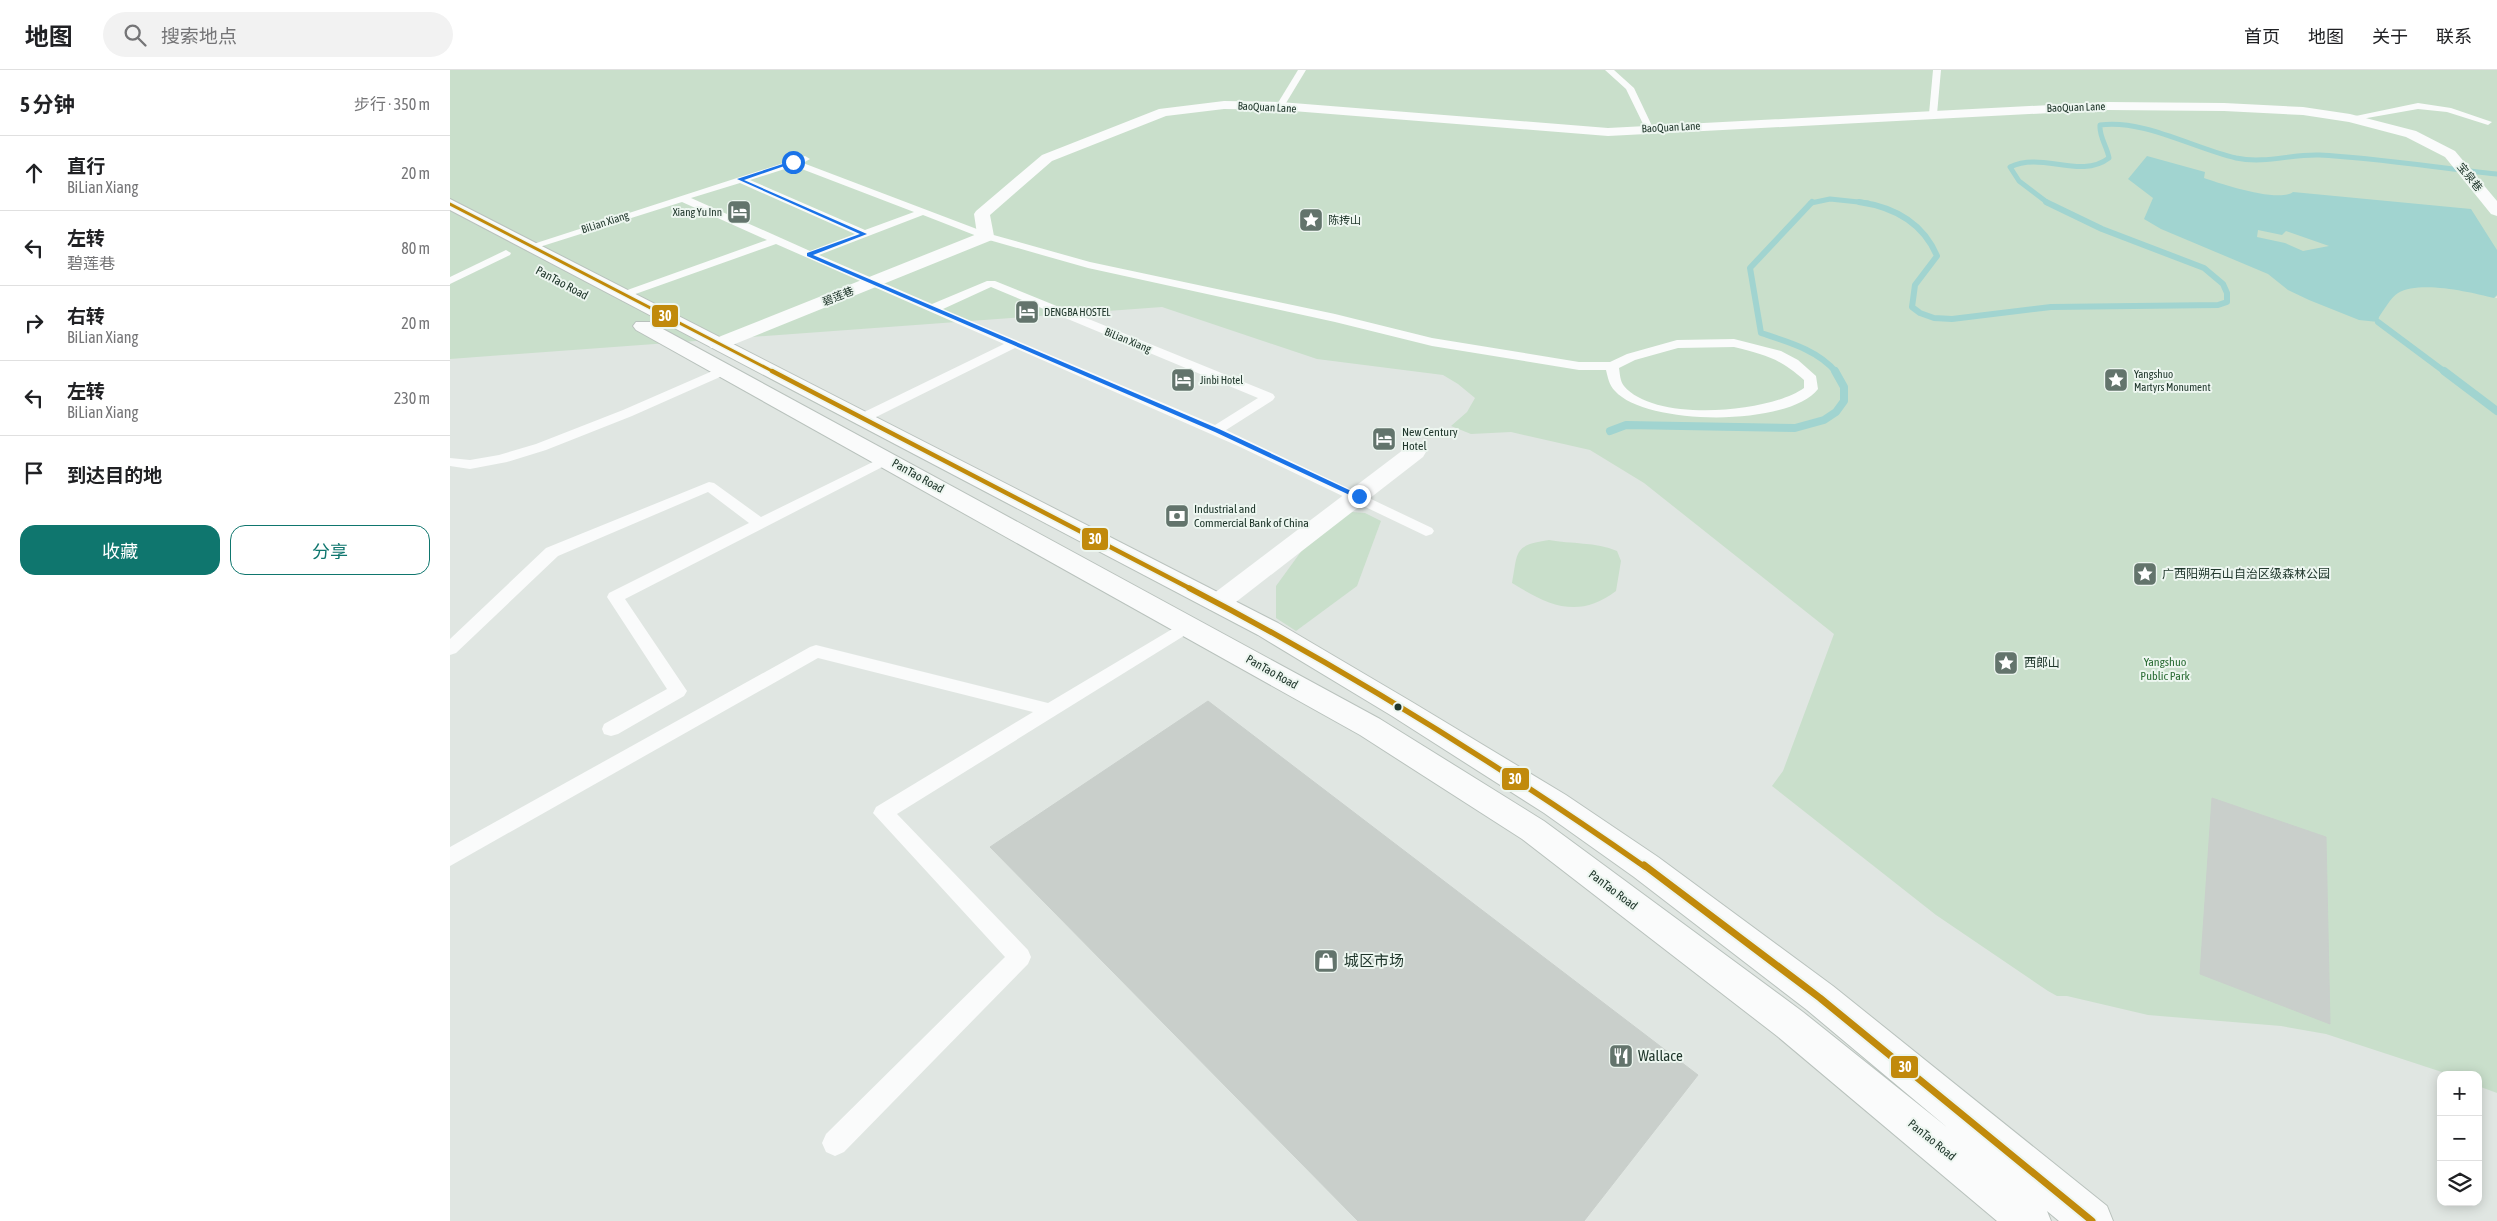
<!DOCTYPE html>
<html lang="zh">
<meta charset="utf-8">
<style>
:root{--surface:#fff;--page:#f2f2f2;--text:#202124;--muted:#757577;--line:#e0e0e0;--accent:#0f766e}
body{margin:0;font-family:"Asap Condensed","Noto Sans SC",sans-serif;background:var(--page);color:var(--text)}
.controls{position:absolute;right:15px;bottom:15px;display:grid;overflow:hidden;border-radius:10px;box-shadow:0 2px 12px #0003}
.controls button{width:45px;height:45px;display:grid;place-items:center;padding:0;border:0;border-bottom:1px solid var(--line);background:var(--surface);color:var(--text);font:25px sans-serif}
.stop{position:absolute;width:15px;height:15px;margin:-11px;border:4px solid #1a73e8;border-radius:50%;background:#fff}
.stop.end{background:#1a73e8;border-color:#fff;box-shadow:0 1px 5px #0008}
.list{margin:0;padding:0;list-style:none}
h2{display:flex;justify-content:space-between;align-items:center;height:65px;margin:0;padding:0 20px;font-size:21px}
h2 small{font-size:16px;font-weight:400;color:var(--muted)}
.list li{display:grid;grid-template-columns:32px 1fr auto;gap:15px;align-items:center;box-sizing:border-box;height:75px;padding:0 20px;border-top:1px solid var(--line)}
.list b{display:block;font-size:19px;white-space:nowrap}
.list p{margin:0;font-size:16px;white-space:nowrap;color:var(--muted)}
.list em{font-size:16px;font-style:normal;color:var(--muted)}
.actions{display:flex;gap:10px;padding:15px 20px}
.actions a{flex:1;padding:11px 0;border:1px solid var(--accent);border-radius:15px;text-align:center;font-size:18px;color:var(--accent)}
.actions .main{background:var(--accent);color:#fff}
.icon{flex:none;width:28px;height:28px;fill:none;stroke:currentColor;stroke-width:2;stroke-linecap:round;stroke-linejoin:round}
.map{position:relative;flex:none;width:2047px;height:1151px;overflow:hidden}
header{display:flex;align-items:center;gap:30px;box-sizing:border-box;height:70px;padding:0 25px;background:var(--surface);border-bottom:1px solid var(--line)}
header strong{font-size:24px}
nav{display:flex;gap:28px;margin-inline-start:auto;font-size:18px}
.search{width:350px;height:45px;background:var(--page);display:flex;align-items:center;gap:12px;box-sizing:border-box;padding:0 18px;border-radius:28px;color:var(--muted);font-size:19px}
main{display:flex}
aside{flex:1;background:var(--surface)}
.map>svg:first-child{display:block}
.green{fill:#c9dfcb}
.water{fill:#a1d4d0;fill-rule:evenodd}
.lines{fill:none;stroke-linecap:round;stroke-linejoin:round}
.stream-far2{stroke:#a1d4d0;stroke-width:5}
.stream-far1{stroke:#a1d4d0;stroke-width:6}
.stream{stroke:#a1d4d0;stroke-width:8}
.building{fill:#c9cfcb;stroke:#c9cfcb}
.secondary-casing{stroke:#b9c2bd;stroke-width:2}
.service{fill:#fafbfb;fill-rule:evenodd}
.minor{fill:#fafbfb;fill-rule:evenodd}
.secondary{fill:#fafbfb;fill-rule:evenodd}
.bus-1-far3-casing{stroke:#edf6f0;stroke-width:5.5}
.bus-1-far2-casing{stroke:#edf6f0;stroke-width:8}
.bus-1-far1-casing{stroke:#edf6f0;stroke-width:9}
.bus-1-casing{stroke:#edf6f0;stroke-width:11}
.bus-1-far3{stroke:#c18a0b;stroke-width:3}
.bus-1-far2{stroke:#c18a0b;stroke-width:4.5}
.bus-1-far1{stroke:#c18a0b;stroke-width:5.5}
.bus-1{stroke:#c18a0b;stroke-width:7}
.route{fill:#1a73e8}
.bus-dot{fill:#20372c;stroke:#edf6f0;stroke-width:2}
.labels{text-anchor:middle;stroke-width:4;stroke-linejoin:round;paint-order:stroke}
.far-street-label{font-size:11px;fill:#20372c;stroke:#edf6f0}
.far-poi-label{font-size:11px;fill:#20372c;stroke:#edf6f0;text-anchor:start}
.street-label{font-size:12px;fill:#20372c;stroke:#edf6f0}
.poi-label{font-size:12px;fill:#20372c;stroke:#edf6f0;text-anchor:start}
.park-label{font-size:12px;fill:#2c6d36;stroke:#edf6f0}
.near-poi-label{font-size:15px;fill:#20372c;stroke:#edf6f0;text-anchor:start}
.line-badge{stroke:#edf6f0;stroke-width:2}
.badge-label{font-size:14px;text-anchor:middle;font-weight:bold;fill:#fff}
</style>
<header>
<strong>地图</strong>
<div class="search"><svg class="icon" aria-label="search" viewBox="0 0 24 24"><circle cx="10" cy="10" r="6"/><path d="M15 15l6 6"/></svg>搜索地点</div>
<nav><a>首页</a><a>地图</a><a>关于</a><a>联系</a></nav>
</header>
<main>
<aside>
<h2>5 分钟<small>步行 · 350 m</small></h2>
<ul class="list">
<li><svg class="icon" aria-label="ahead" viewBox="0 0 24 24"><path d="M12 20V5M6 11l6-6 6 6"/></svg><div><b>直行</b><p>BiLian Xiang</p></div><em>20 m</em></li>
<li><svg class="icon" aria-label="left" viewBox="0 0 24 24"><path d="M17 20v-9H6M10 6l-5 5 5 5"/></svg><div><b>左转</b><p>碧莲巷</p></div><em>80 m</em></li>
<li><svg class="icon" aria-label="right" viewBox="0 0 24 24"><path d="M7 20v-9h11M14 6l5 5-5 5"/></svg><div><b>右转</b><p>BiLian Xiang</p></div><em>20 m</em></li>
<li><svg class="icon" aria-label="left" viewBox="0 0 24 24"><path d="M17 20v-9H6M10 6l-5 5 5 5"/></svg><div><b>左转</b><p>BiLian Xiang</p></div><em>230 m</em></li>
<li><svg class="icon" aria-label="arrive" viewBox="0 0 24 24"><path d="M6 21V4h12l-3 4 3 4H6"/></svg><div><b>到达目的地</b></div></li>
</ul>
<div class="actions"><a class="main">收藏</a><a>分享</a></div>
</aside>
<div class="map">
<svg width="2047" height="1151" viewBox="0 0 2047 1151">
<rect width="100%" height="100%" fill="#e0e6e2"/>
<!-- green -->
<g class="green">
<polygon points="0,0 2047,0 2047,226 2045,228 2047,228 2047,1023 2028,1016 2028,1005 2001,1005 1876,964 1831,956 1698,945 1617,926 1607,926 1598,921 1486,845 1322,716 1333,701 1384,564 1194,413 1140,380 1061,362 1021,364 1001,356 1017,342 1025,328 1008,314 993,305 867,289 712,237 0,289"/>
<polygon points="902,442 915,443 931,451 907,516 846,561 826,548 826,516 858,472 895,445"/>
<path d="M 1099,470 C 1121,474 1146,472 1167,481 L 1171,491 L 1166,521 C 1128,550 1098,535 1062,513 C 1068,482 1063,475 1099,470 Z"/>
</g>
<!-- water -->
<path class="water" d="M 1697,86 L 1755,102 L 1754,108 C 1771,114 1829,133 1843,122 L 2021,139 L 2047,180 L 2047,225 L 2044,228 C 2020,222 1970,210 1948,223 C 1941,227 1934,240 1929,247 L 1928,252 L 1909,250 L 1859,230 L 1838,220 L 1818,204 L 1711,159 L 1694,149 L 1703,128 L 1678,109 ZM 1808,160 L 1832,165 L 1836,161 L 1879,176 L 1853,181 L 1835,173 L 1807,167 Z"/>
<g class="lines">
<!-- stream-far2 -->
<g class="stream-far2">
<polyline points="1361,133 1380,129 1418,133"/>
<path d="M 1598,133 L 1569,111 L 1560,97 C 1592,81 1630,110 1659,88 C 1657,76 1649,67 1650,55 C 1693,49 1743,78 1786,88 C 1815,94 1842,84 1869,85 C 1928,88 1988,98 2047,104"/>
</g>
<!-- stream-far1 -->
<g class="stream-far1">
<path d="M 1362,132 L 1300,198 L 1311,263 C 1338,272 1368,280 1386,302"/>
<path d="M 1409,132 C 1444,137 1473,153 1487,186 L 1465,215 L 1462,237 L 1470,243 L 1484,248 L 1502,249 L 1601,237 L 1768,235 L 1777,232 L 1777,223 L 1773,214 L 1754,198 L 1652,159 L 1596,132"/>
<polyline points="1928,252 1995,302"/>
</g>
<!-- stream -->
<g class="stream">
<polyline points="1994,301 2047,341"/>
<polyline points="1160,361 1176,355 1345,358 1374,350 1386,342 1394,331 1394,317 1385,301"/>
</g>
</g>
<!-- building -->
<g class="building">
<polygon points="758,631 1248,1005 1134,1151 908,1151 540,777"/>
<polygon points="1762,728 1876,767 1880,954 1750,904"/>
</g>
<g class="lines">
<defs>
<polygon id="secondary" points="0,129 828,553 962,632 1116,725 1208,787 1383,916 1657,1136 1663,1151 1609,1151 1597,1141 1601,1151 1547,1151 1327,966 1072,769 910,665 186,260 183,256 186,252 200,252 930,649 1094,751 1353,942 1498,1058 1357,940 1184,807 1094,743 942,646 808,565 0,140"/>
</defs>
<!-- secondary casing -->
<use href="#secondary" class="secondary-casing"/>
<!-- service -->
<g class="service">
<polygon points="848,0 856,0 833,38 827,38 826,36"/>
<polygon points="1155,0 1164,0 1184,18 1203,58 1202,60 1195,58 1176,19"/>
<polygon points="1483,0 1491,0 1487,44 1483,47 1479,44"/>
<polygon points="1968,33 2001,38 2042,52 2038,55 1997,42 1968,39 1900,51 1896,48"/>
<path d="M 355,86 L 360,89 L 353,93 L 540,164 L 640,192 L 885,244 L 982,268 L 1129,292 L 1160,292 L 1177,284 L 1227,270 L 1284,269 L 1331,281 L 1348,290 L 1366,306 L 1368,319 C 1339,357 1196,356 1165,321 C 1159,315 1158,308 1156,300 L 1129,300 L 982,276 L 885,252 L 638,198 L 532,168 L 473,145 L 369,185 L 482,234 L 537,211 L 545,211 L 823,324 L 825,327 L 823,330 L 776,360 L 982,458 L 984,461 L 982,464 L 976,466 L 788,376 L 565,278 L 418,351 L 408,351 L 406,348 L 408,345 L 554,274 L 326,174 L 177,227 L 169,227 L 169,223 L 317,170 L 232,132 L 83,179 L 75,179 L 74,177 ZM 344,96 L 464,142 L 415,160 L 300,110 ZM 290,113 L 405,164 L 360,181 L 241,128 ZM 541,217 L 808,328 L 765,355 L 493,239 ZM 1284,277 C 1316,285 1329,288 1354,310 L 1354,318 C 1319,343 1205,353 1174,316 C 1170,311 1170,304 1169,298 L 1185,290 L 1228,278 Z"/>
<polygon points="56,180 61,183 60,185 0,214 0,207"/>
<polygon points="274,296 279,297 280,300 279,303 182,346 96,380 57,392 20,399 0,396 0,388 20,390 49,385 86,374 173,340"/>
<polygon points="437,385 442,386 444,389 442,392 175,529 237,621 234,626 168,664 161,666 154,664 152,659 154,654 217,619 157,527 159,523 299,453 258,422 108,486 6,583 0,585 0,569 96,478 259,412 264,413 311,447"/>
<polygon points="739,549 745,551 748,555 745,559 447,744 578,880 581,887 578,894 394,1082 385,1086 376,1082 372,1073 376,1064 555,887 423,743 426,737 583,642 368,588 0,796 0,777 360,577 366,575 598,633"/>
</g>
<!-- minor -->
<g class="minor">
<polygon points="774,31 830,32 1158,58 1658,32 1774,33 1853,37 1900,44 1966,61 2005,81 2047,131 2047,146 2041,144 1995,87 1956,67 1899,52 1853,45 1774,41 1658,40 1158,66 830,40 774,39 716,46 602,91 540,145 544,166 542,170 275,278 261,278 258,274 261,270 527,164 524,144 526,141 592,85 709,39"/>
<polygon points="965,375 973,377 976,382 973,387 777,539 768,542 759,539 755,533 759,527 957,377"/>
</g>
<!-- secondary -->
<use href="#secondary" class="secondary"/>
<defs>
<polyline id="bus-1-far3" points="0,134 324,302"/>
<polyline id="bus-1-far2" points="322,301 741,519"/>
<path id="bus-1-far1" d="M 739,518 C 897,600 1049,695 1195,797"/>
<polyline id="bus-1" points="1194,795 1370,928 1642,1151"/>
</defs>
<!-- bus-1-far3 casing -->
<use href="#bus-1-far3" class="bus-1-far3-casing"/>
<!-- bus-1-far2 casing -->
<use href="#bus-1-far2" class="bus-1-far2-casing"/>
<!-- bus-1-far1 casing -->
<use href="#bus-1-far1" class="bus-1-far1-casing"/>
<!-- bus-1 casing -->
<use href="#bus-1" class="bus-1-casing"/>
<!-- bus-1-far3 -->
<use href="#bus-1-far3" class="bus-1-far3"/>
<!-- bus-1-far2 -->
<use href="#bus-1-far2" class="bus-1-far2"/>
<!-- bus-1-far1 -->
<use href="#bus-1-far1" class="bus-1-far1"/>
<!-- bus-1 -->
<use href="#bus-1" class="bus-1"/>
</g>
<!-- route -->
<polygon class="route" points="342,91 346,92 294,110 417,164 363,185 769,359 912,426 906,428 765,362 357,186 357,183 410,164 287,109"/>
<!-- icons -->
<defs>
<symbol id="hotel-square" viewBox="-11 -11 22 22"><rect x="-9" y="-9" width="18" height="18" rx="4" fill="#63746c" stroke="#edf6f0"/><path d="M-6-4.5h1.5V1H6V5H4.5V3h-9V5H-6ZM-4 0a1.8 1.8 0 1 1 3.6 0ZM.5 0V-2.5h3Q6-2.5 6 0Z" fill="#fff"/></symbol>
<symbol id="sight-square" viewBox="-11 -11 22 22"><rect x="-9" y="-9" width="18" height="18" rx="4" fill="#63746c" stroke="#edf6f0"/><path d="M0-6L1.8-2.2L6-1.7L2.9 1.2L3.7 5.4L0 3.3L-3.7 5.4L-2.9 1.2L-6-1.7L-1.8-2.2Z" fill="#fff"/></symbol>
<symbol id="bank-square" viewBox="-11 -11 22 22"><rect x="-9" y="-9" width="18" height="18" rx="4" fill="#63746c" stroke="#edf6f0"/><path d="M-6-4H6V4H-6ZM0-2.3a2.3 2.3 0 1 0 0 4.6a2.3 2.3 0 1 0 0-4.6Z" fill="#fff"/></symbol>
<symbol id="shop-square" viewBox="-11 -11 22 22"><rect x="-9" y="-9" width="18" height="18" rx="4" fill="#63746c" stroke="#edf6f0"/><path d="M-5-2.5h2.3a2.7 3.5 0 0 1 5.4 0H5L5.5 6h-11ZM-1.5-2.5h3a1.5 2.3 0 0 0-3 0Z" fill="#fff"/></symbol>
<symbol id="restaurant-square" viewBox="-11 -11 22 22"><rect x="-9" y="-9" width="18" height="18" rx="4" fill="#63746c" stroke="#edf6f0"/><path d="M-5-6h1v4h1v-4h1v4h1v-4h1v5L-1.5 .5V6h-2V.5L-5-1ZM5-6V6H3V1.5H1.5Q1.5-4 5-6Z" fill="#fff"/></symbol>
</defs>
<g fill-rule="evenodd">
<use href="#hotel-square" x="275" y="128" width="28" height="28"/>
<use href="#sight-square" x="847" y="136" width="28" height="28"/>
<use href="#hotel-square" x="563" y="228" width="28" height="28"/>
<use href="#hotel-square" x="719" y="296" width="28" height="28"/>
<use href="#sight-square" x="1652" y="296" width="28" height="28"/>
<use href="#hotel-square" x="920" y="355" width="28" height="28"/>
<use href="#bank-square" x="713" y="432" width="28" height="28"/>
<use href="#sight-square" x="1681" y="490" width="28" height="28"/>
<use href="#sight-square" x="1542" y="579" width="28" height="28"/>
<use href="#shop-square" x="862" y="877" width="28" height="28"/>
<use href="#restaurant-square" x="1157" y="972" width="28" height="28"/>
</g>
<!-- markers -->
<circle class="bus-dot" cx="948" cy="637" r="4.5"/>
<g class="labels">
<!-- far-street labels -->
<g class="far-street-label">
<text transform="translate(817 37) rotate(3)" y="4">BaoQuan Lane</text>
<text transform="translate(1626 37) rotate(-2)" y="4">BaoQuan Lane</text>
<text transform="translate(1221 57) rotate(-3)" y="4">BaoQuan Lane</text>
<text transform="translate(2020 107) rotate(51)" y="4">宝泉巷</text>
<text transform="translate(155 152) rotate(-18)" y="4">BiLian Xiang</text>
<text transform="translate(388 226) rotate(-22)" y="4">碧莲巷</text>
<text transform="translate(678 270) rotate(22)" y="4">BiLian Xiang</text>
</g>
<!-- far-poi labels -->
<g class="far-poi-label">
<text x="272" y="146" text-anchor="end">Xiang Yu Inn</text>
<text x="878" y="154">陈抟山</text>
<text x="594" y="246">DENGBA HOSTEL</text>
<text x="1684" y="308">Yangshuo<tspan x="1684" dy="13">Martyrs Monument</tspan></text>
<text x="750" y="314">Jinbi Hotel</text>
</g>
<!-- street labels -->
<g class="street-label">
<text transform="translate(112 213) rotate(28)" y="4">PanTao Road</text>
<text transform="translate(468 406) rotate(29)" y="4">PanTao Road</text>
<text transform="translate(822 602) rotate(29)" y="4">PanTao Road</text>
<text transform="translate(1163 820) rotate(37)" y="4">PanTao Road</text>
<text transform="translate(1482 1070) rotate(39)" y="4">PanTao Road</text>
</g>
<!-- poi labels -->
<g class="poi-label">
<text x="952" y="366">New Century<tspan x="952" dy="14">Hotel</tspan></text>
<text x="744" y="443">Industrial and<tspan x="744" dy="14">Commercial Bank of China</tspan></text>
<text x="1712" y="508">广西阳朔石山自治区级森林公园</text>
<text x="1574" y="597">西郎山</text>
</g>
<!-- park labels -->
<g class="park-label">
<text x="1715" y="596">Yangshuo<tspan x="1715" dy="14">Public Park</tspan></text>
</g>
<!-- near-poi labels -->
<g class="near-poi-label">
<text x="894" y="896">城区市场</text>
<text x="1188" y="991">Wallace</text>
</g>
</g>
<g class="line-badge">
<rect x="201" y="234" width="28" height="24" rx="5" fill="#c18a0b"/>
<rect x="631" y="457" width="28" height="24" rx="5" fill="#c18a0b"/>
<rect x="1051" y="697" width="29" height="24" rx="5" fill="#c18a0b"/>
<rect x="1440" y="985" width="29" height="24" rx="5" fill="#c18a0b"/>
</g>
<g class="badge-label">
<text x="215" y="251">30</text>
<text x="645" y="474">30</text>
<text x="1065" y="714">30</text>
<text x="1455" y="1002">30</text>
</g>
</svg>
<div class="controls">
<button>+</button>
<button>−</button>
<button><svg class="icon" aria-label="layers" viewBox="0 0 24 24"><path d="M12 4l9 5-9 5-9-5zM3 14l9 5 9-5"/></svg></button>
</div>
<div class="stop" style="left:343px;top:92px"></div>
<div class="stop end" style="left:909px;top:426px"></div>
</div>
</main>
